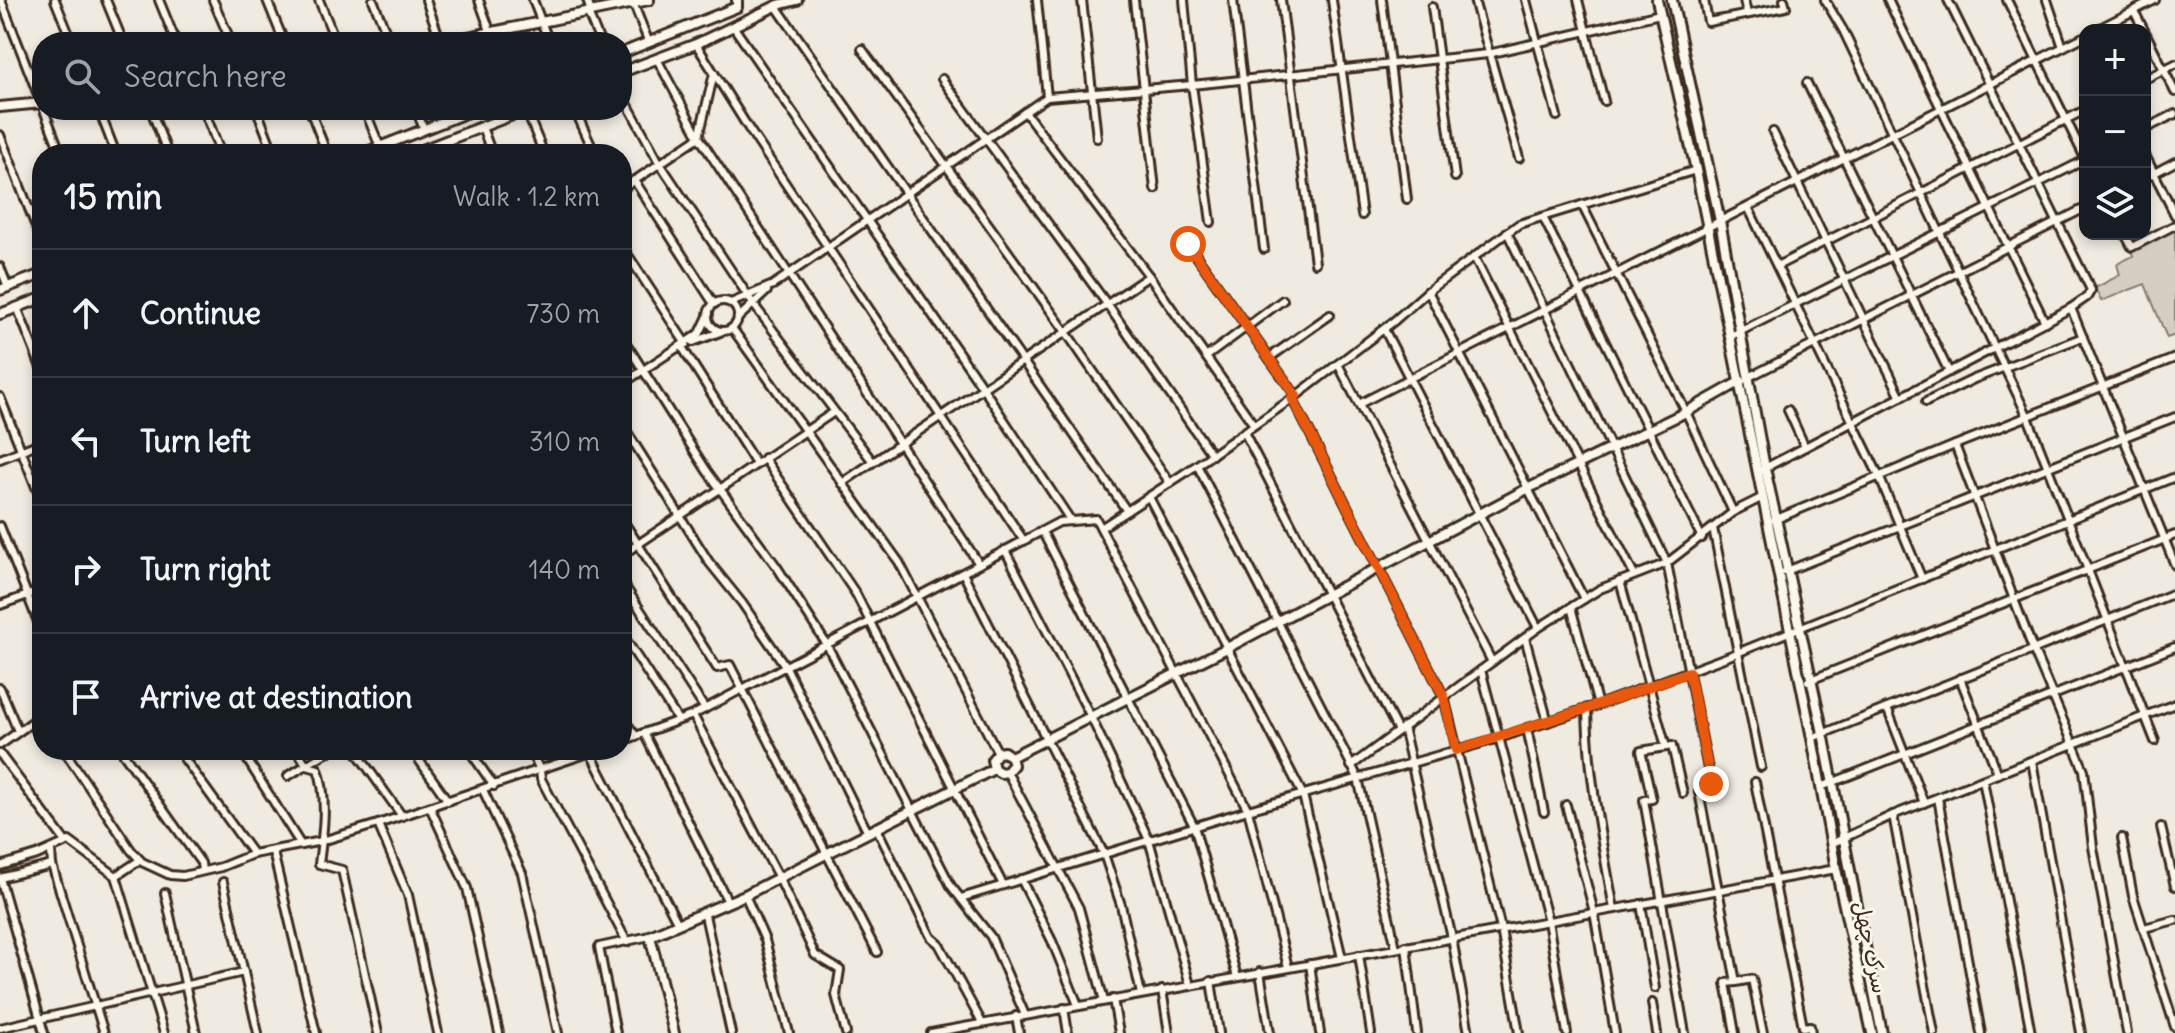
<!DOCTYPE html>
<meta charset="utf-8">
<style>
:root{--surface:#171b24;--page:#20242c;--text:#f1f3f6;--muted:#9ea1a6;--line:#363941}
body{margin:0;font-family:Delius,"Playpen Sans Arabic",sans-serif;background:var(--page);color:var(--text)}
.controls{position:absolute;right:24px;top:24px;display:grid;overflow:hidden;border-radius:16px;box-shadow:0 4px 12px #0003}
.controls button{width:72px;height:72px;display:grid;place-items:center;padding:0;border:0;border-bottom:2px solid var(--line);background:var(--surface);color:var(--text);font:40px sans-serif}
.stop{position:absolute;width:24px;height:24px;margin:-18px;border:6px solid #ea580c;border-radius:50%;background:#fff}
.stop.end{background:#ea580c;border-color:#fff;box-shadow:0 2px 8px #0008}
.list{margin:0;padding:0;list-style:none}
h2{display:flex;justify-content:space-between;align-items:center;height:104px;margin:0;padding:0 32px;font-size:34px}
h2 small{font-size:26px;font-weight:400;color:var(--muted)}
.list li{display:grid;grid-template-columns:52px 1fr auto;gap:24px;align-items:center;box-sizing:border-box;height:128px;padding:0 32px;border-top:2px solid var(--line)}
.list b{display:block;font-size:30px;white-space:nowrap}
.list em{font-size:26px;font-style:normal;color:var(--muted)}
.icon{flex:none;width:44px;height:44px;fill:none;stroke:currentColor;stroke-width:2;stroke-linecap:round;stroke-linejoin:round}
.map{position:relative;flex:none;width:2175px;height:1033px;overflow:hidden}
.search{position:absolute;background:var(--surface);box-shadow:0 4px 12px #0003;left:32px;top:32px;width:600px;height:88px;display:flex;align-items:center;gap:20px;box-sizing:border-box;padding:0 28px;border-radius:32px;color:var(--muted);font-size:30px}
.panel{position:absolute;background:var(--surface);box-shadow:0 4px 12px #0003;left:32px;top:144px;width:600px;height:616px;border-radius:32px}
.map>svg:first-child{display:block}
.green{fill:#d5cec3;stroke:#887c70;stroke-width:2}
.lines{fill:none;stroke-linecap:round;stroke-linejoin:round}
.minor-casing{stroke:#3b2a1e;stroke-width:12}
.major-casing{stroke:#3b2a1e;stroke-width:14}
.minor{stroke:#fbf7ec;stroke-width:6}
.major{stroke:#fbf7ec;stroke-width:8}
.route{stroke:#ea580c;stroke-width:10}
.labels{text-anchor:middle;stroke-width:6;stroke-linejoin:round;paint-order:stroke}
.street-label{font-size:22px;fill:#3b2a1e;stroke:#fbf7ec}
</style>
<div class="map">
<svg width="2175" height="1033" viewBox="0 0 2175 1033">
<rect width="100%" height="100%" fill="#f0ebe0"/>
<filter id="ink" filterUnits="userSpaceOnUse"><feTurbulence type="fractalNoise" baseFrequency=".0125" numOctaves="2"/><feDisplacementMap in="SourceGraphic" scale="16" xChannelSelector="R" yChannelSelector="G"/><feConvolveMatrix kernelMatrix="1 2 1 2 8 2 1 2 1" color-interpolation-filters="sRGB"/></filter>
<g filter="url(#ink)">
<!-- green -->
<polygon class="green" points="2175,226 2175,335 2167,338 2145,284 2101,301 2095,288 2120,275 2117,264 2133,256 2131,249"/>
<g class="lines">
<defs>
<g id="minor">
<polyline points="1,0 42,105"/>
<polyline points="55,0 72,42"/>
<polyline points="106,0 123,42"/>
<polyline points="159,0 176,42"/>
<polyline points="213,0 231,42"/>
<polyline points="267,0 284,42"/>
<polyline points="319,0 336,42"/>
<polyline points="373,0 390,42"/>
<polyline points="426,0 441,42"/>
<polyline points="479,0 494,42"/>
<polyline points="533,0 549,42"/>
<polyline points="587,0 591,12"/>
<polyline points="632,0 649,43"/>
<polyline points="1037,0 1047,97"/>
<polyline points="1082,0 1097,138"/>
<polyline points="1134,0 1155,189"/>
<polyline points="1184,0 1192,85 1211,222"/>
<polyline points="1233,0 1264,249"/>
<polyline points="1281,0 1315,263"/>
<polyline points="1332,0 1362,215"/>
<polyline points="1382,0 1407,199"/>
<polyline points="1474,0 1519,158"/>
<polyline points="1526,0 1557,116"/>
<polyline points="1578,0 1604,101"/>
<polyline points="1704,0 1708,22 1786,7 1784,0"/>
<polyline points="1744,0 1747,14"/>
<polyline points="1825,0 1843,30 2028,417 2155,741"/>
<polyline points="1888,0 2045,322"/>
<polyline points="2007,0 2085,158"/>
<polyline points="2047,0 2063,47"/>
<polyline points="776,6 1127,511"/>
<polyline points="1432,7 1455,177"/>
<polyline points="2134,11 2144,30"/>
<polyline points="588,13 600,42"/>
<polyline points="733,26 983,388 1071,521"/>
<polyline points="2096,30 2155,0"/>
<polyline points="2145,32 2175,92"/>
<polyline points="696,44 749,129 1024,541"/>
<polyline points="862,49 1066,332 1170,483"/>
<polyline points="657,59 699,137 979,564"/>
<polyline points="942,79 1107,304 1212,455"/>
<polyline points="2145,79 2175,64"/>
<polyline points="1807,83 1949,372"/>
<polyline points="622,94 659,162 754,305 873,462"/>
<polyline points="44,110 61,154"/>
<polyline points="99,110 116,154"/>
<polyline points="151,110 168,154"/>
<polyline points="204,110 221,154"/>
<polyline points="257,110 274,154"/>
<polyline points="310,110 327,154"/>
<polyline points="365,110 380,147"/>
<polyline points="416,110 424,129"/>
<polyline points="526,110 544,154"/>
<polyline points="575,110 595,154"/>
<polyline points="1025,112 1149,276 1254,425"/>
<polyline points="482,127 492,154"/>
<polyline points="2145,129 2175,114"/>
<polyline points="1773,132 1901,397"/>
<polyline points="0,135 42,242"/>
<polyline points="2145,155 2175,215"/>
<polyline points="2145,178 2175,162"/>
<polyline points="634,180 714,304"/>
<polyline points="622,189 699,137 714,73"/>
<polyline points="1582,205 1686,412 1733,512"/>
<polyline points="1748,207 1879,476 1922,579"/>
<polyline points="1543,217 1702,538"/>
<polyline points="1507,232 1667,563 1711,784"/>
<polyline points="2125,234 2132,247 2175,225"/>
<polyline points="1188,244 1296,396"/>
<polyline points="622,246 686,344"/>
<polyline points="1474,257 1634,575"/>
<polyline points="1777,266 2085,110"/>
<polyline points="0,267 8,287"/>
<polyline points="1428,291 1584,599"/>
<circle cx="723" cy="316" r="15"/>
<polyline points="731,303 773,285 1047,97 1192,85 1488,54 1660,14"/>
<polyline points="17,307 42,370"/>
<polyline points="2071,308 2175,565"/>
<polyline points="738,318 767,291"/>
<polyline points="732,328 899,562 998,753"/>
<polyline points="1384,329 1538,628"/>
<polyline points="622,337 707,471 777,567 827,645 951,886 991,937 1025,1015"/>
<polyline points="1729,337 2085,160"/>
<polyline points="693,342 720,332"/>
<polyline points="682,347 756,464"/>
<polyline points="1206,357 1283,300"/>
<polyline points="1269,358 1330,315"/>
<polyline points="1338,364 1492,662"/>
<polyline points="1749,377 2085,208"/>
<polyline points="622,384 700,333 709,314"/>
<polyline points="0,397 42,502"/>
<polyline points="1292,398 1444,697 1501,929 1519,1033"/>
<polyline points="1926,402 1974,379 2083,337"/>
<polyline points="1359,404 2085,36"/>
<polyline points="1788,410 1805,447"/>
<polyline points="622,424 709,562 742,603 786,667 867,831"/>
<polyline points="1244,432 1398,731"/>
<polyline points="1955,445 2033,649 2084,770 2093,847 2127,1033"/>
<polyline points="764,458 856,594 1003,885"/>
<polyline points="0,459 42,442"/>
<polyline points="1197,465 1358,778 1396,948"/>
<polyline points="1763,469 2071,308 2087,297 2091,290 1948,0"/>
<polyline points="842,483 1149,276"/>
<polyline points="1149,497 1303,795 1342,958"/>
<polyline points="622,519 717,668 730,665 877,952"/>
<polyline points="1774,520 1955,445 2175,358"/>
<polyline points="0,526 42,632"/>
<polyline points="1101,528 1197,465 1296,396 1394,321 1428,291 1519,224 1696,170"/>
<polyline points="1713,528 1761,767"/>
<polyline points="1042,531 1194,826 1237,977"/>
<polyline points="1005,550 1091,717 1149,840 1190,985"/>
<polyline points="622,555 834,412"/>
<polyline points="1784,572 2175,417"/>
<polyline points="963,573 1104,854 1121,905 1141,994"/>
<polyline points="1620,581 1666,747 1641,751 1652,799 1644,800 1685,1033"/>
<polyline points="622,582 705,709"/>
<polyline points="0,605 42,590"/>
<polyline points="1571,607 1598,705"/>
<polyline points="622,634 678,720"/>
<polyline points="1525,638 1548,722"/>
<polyline points="1481,670 1548,921 1567,1033"/>
<polyline points="1960,678 1998,774"/>
<polyline points="1808,681 2175,535"/>
<polyline points="0,688 18,731"/>
<path d="M 1587,708 C 1588,776 1602,842 1614,909"/>
<polyline points="1887,708 1924,803"/>
<polyline points="693,715 779,878 815,955 840,970 836,995 846,1033"/>
<polyline points="622,717 636,736"/>
<polyline points="1403,727 1452,938 1469,1033"/>
<polyline points="1527,728 1544,812"/>
<polyline points="644,733 728,902"/>
<polyline points="1812,738 2175,593"/>
<polyline points="622,741 693,715 1059,522 1096,519 1248,810 1288,967"/>
<polyline points="0,745 42,715"/>
<polyline points="1666,747 1672,746 1683,793"/>
<polyline points="64,750 131,850 142,862 170,875 183,876 221,867 253,854 322,841 378,824 408,895 438,1033"/>
<polyline points="121,750 201,863 202,871"/>
<polyline points="178,750 253,854"/>
<polyline points="241,750 301,845"/>
<path d="M 297,750 L 307,766 L 318,769 C 328,798 323,833 319,864 L 342,870 L 378,1033"/>
<polyline points="355,750 402,816"/>
<polyline points="412,750 448,801"/>
<polyline points="469,750 494,786"/>
<polyline points="530,750 540,770 541,779 627,942"/>
<polyline points="589,750 678,924"/>
<polyline points="0,754 65,841"/>
<polyline points="2032,761 2081,1033"/>
<polyline points="1351,766 1538,628 1600,589 1667,563 1733,512 1761,498"/>
<polyline points="1007,772 1079,908 1104,1001"/>
<polyline points="288,776 331,750"/>
<polyline points="1983,780 2031,1033"/>
<polyline points="1755,782 1803,1027 1810,1026 1811,1033"/>
<polyline points="1821,787 2175,647"/>
<polyline points="483,790 522,873 558,1033"/>
<polyline points="1699,792 1736,982 1726,983 1735,1033"/>
<polyline points="1938,798 1981,1033"/>
<polyline points="1566,805 1594,912 1615,1033"/>
<polyline points="430,807 467,888 499,1033"/>
<polyline points="1893,815 1934,1033"/>
<polyline points="378,824 597,750"/>
<polyline points="876,827 931,937 939,944 982,1023"/>
<polyline points="2161,827 2175,886"/>
<polyline points="2122,838 2133,896 2175,1027"/>
<polyline points="1831,844 1893,815 2175,704"/>
<polyline points="273,852 316,1033"/>
<polyline points="52,865 104,1033"/>
<polyline points="0,866 37,855 69,841 116,876 164,1033"/>
<polyline points="116,876 140,860"/>
<polyline points="1021,879 1052,941 1078,1005"/>
<polyline points="223,882 258,1033"/>
<polyline points="165,893 196,1033"/>
<polyline points="745,895 765,940 789,1033"/>
<polyline points="961,898 1248,810 1499,738 1598,705 1737,653 2175,477"/>
<polyline points="1641,904 1655,988"/>
<polyline points="705,915 731,1033"/>
<polyline points="2144,928 2175,920"/>
<polyline points="1406,946 1417,1033"/>
<polyline points="1359,955 1371,1033"/>
<polyline points="1310,964 1320,1033"/>
<polyline points="1260,972 1270,1033"/>
<polyline points="1211,981 1219,1033"/>
<polyline points="1736,982 1752,979 1763,1033"/>
<polyline points="1162,990 1169,1033"/>
<polyline points="1113,999 1119,1033"/>
<polyline points="1652,1003 1657,1033"/>
<polyline points="1064,1008 1068,1033"/>
<polyline points="1016,1016 1019,1033"/>
<polyline points="0,1028 244,972"/>
<polyline points="44,1033 0,878 52,865 51,850"/>
<polyline points="616,1033 599,947 650,936"/>
<polyline points="931,1033 1836,869"/>
</g>
<g id="major">
<polyline points="1657,0 1696,170 1812,738 1836,869 1872,1033"/>
<polyline points="1672,0 1720,221 1765,468 1823,733 1882,1033"/>
<polyline points="443,42 649,0"/>
<polyline points="622,53 737,7 737,0"/>
<polyline points="622,72 696,44 778,5 797,0"/>
<polyline points="0,107 42,103"/>
<polyline points="362,154 473,110"/>
<polyline points="412,154 525,110"/>
<polyline points="0,290 42,274"/>
<polyline points="0,314 42,298"/>
<polyline points="994,769 992,760 998,753 1004,752 1011,757 1227,648 1527,489 1686,412 1741,381"/>
<polyline points="994,769 1001,773 1007,772 1013,765 1011,757"/>
<polyline points="674,1033 650,936 745,895 994,769"/>
</g>
</defs>
<!-- minor casing -->
<use href="#minor" class="minor-casing"/>
<!-- major casing -->
<use href="#major" class="major-casing"/>
<!-- minor -->
<use href="#minor" class="minor"/>
<!-- major -->
<use href="#major" class="major"/>
</g>
</g>
<g class="lines" filter="url(#ink)">
<!-- route -->
<polyline class="route" points="1188,244 1296,396 1292,398 1444,697 1456,750 1598,705 1689,672 1711,784"/>
</g>
<g class="labels">
<!-- street labels -->
<g class="street-label">
<text transform="translate(1871 947) rotate(78)" y="8">سرک چهل</text>
</g>
</g>
</svg>
<div class="controls">
<button>+</button>
<button>−</button>
<button><svg class="icon" aria-label="layers" viewBox="0 0 24 24"><path d="M12 4l9 5-9 5-9-5zM3 14l9 5 9-5"/></svg></button>
</div>
<div class="stop" style="left:1188px;top:244px"></div>
<div class="stop end" style="left:1711px;top:784px"></div>
<div class="search"><svg class="icon" aria-label="search" viewBox="0 0 24 24"><circle cx="10" cy="10" r="6"/><path d="M15 15l6 6"/></svg>Search here</div>
<section class="panel">
<h2>15 min<small>Walk · 1.2 km</small></h2>
<ul class="list">
<li><svg class="icon" aria-label="ahead" viewBox="0 0 24 24"><path d="M12 20V5M6 11l6-6 6 6"/></svg><div><b>Continue</b></div><em>730 m</em></li>
<li><svg class="icon" aria-label="left" viewBox="0 0 24 24"><path d="M17 20v-9H6M10 6l-5 5 5 5"/></svg><div><b>Turn left</b></div><em>310 m</em></li>
<li><svg class="icon" aria-label="right" viewBox="0 0 24 24"><path d="M7 20v-9h11M14 6l5 5-5 5"/></svg><div><b>Turn right</b></div><em>140 m</em></li>
<li><svg class="icon" aria-label="arrive" viewBox="0 0 24 24"><path d="M6 21V4h12l-3 4 3 4H6"/></svg><div><b>Arrive at destination</b></div></li>
</ul>
</section>
</div>
